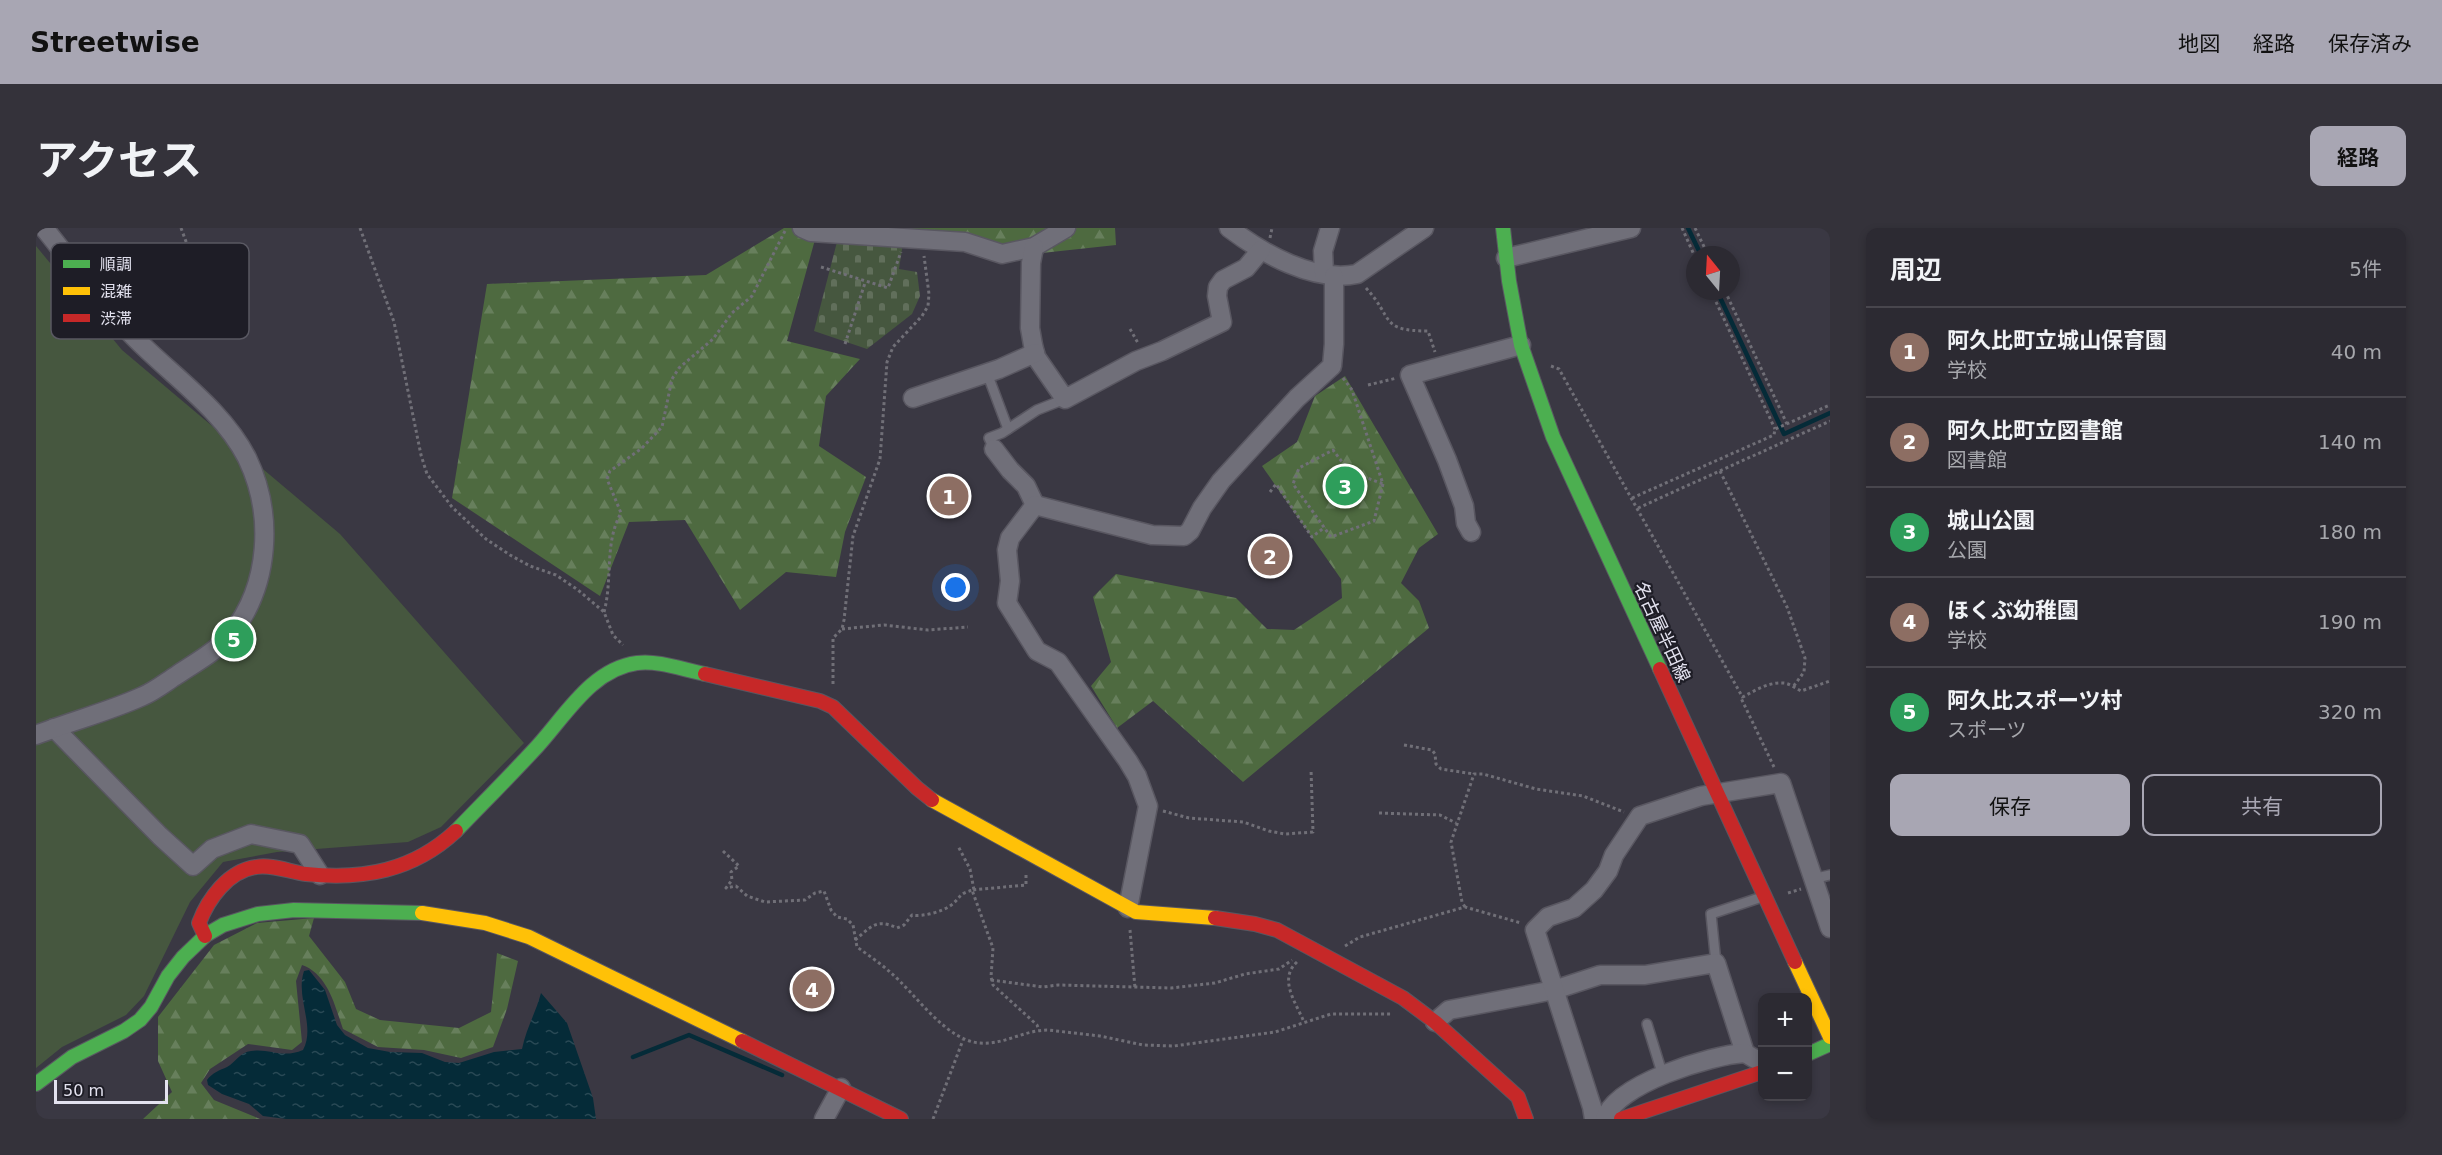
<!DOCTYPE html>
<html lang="ja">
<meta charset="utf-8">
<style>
:root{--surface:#2c2a32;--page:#34323a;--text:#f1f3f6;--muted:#a6a7ac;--line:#48464d;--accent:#a8a6b3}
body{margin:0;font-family:"DejaVu Sans","Noto Sans JP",sans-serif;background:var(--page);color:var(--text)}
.controls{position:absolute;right:18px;bottom:18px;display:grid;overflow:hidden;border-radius:12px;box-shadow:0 3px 9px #0003}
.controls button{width:54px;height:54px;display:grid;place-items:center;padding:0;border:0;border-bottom:2px solid var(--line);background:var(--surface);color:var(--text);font:30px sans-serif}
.compass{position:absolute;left:1650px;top:18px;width:54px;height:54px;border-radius:50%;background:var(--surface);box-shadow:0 3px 9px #0003;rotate:342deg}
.scale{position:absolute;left:18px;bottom:15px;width:114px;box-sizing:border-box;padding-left:6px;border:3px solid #e3e2ef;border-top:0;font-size:16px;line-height:21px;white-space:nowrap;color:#e3e2ef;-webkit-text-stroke:4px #1e1d26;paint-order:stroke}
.you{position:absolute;left:920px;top:360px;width:21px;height:21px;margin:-15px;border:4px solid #fff;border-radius:50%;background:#1a73e8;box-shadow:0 0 0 9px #1a73e833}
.badge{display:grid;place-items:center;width:39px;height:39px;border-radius:50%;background:var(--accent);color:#fff;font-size:20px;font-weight:700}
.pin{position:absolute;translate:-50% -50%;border:3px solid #fff;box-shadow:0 2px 6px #0006}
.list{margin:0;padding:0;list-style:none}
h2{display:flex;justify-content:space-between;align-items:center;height:78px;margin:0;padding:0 24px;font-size:26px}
h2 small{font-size:20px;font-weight:400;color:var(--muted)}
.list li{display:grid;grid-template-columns:39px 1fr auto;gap:18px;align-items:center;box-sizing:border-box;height:90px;padding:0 24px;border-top:2px solid var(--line)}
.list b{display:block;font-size:22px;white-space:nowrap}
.list p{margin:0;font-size:20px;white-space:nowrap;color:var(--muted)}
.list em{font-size:20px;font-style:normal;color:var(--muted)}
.actions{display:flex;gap:12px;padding:18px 24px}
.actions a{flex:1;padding:14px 0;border:2px solid var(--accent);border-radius:12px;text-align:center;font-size:21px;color:var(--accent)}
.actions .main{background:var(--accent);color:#111}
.map{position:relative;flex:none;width:1794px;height:891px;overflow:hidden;border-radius:12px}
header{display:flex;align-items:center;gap:36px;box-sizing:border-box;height:84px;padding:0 30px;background:var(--accent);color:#111}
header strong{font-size:28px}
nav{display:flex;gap:33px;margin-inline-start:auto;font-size:21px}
.intro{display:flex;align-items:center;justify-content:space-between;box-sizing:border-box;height:144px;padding:0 36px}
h1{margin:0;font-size:42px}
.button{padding:15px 27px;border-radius:12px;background:var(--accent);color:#111;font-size:21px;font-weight:700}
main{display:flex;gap:36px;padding:0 36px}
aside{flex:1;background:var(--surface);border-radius:12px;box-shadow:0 3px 9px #0003}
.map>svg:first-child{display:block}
.green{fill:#46573f}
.forest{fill:url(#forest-firs)}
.cemetery{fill:url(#cemetery-stones)}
.water{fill:url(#water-ripples)}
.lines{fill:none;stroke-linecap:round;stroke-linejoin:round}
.stream{stroke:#052b38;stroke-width:4.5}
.lane-casing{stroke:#595761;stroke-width:12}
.street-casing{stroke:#595761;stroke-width:21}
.fast-casing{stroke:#595761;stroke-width:16}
.slow-casing{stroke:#595761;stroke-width:16}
.jam-casing{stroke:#595761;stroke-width:16}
.path{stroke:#706f77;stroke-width:3;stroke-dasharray:3 3;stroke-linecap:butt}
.lane{stroke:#706f79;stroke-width:9}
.street{stroke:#706f79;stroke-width:18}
.fast{stroke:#4caf50;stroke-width:14}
.slow{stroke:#ffc107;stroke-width:14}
.jam{stroke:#c62828;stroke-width:14}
.labels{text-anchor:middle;stroke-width:4.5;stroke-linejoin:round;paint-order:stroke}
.street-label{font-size:18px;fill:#e3e2ef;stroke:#1e1d26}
.key{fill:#1e1d26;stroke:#595862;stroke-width:1.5}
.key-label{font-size:16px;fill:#e3e2ef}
</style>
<header>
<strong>Streetwise</strong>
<nav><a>地図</a><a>経路</a><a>保存済み</a></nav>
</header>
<div class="intro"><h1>アクセス</h1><a class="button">経路</a></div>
<main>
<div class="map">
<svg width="1794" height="891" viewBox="0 0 1794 891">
<defs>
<pattern id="forest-firs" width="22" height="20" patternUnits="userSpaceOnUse" patternTransform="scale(1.5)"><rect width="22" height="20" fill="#4e6a40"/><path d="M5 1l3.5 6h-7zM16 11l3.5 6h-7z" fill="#677f5c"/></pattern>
<pattern id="cemetery-stones" width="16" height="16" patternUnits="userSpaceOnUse" patternTransform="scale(1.5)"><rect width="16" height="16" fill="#46573f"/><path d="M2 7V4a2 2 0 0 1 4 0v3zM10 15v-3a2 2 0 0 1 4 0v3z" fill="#616f5b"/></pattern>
<pattern id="water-ripples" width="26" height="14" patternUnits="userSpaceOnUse" patternTransform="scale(1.5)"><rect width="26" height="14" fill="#052b38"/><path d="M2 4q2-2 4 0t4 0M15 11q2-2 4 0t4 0" fill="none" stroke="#294955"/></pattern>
</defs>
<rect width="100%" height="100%" fill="#3a3843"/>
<!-- green -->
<polygon class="green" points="0,18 86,122 304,306 488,515 405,599 372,614 241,624 187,634 154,674 108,768 90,787 26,819 0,840"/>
<!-- forest -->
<g class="forest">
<polygon points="748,0 1079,0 1080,17 1006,25 962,16 780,8 751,113 824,131 790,168 783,218 830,249 809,304 800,349 750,344 704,382 649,292 593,294 564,368 416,270 451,56 670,47"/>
<polygon points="1309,148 1402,306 1383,320 1365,355 1383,373 1393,400 1207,554 1117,473 1081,500 1055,458 1075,434 1057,369 1080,346 1200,370 1231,401 1258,402 1306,370 1305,351 1226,238 1261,214 1279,168"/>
<path d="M 278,690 L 273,708 L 309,754 L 320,781 L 344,792 L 423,800 L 455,784 L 461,725 L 482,733 L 471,781 L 457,819 L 425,830 L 388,822 L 342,819 L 307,801 C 299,778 292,746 266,737 L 260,753 L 266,814 L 256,822 L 212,816 L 174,841 L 165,855 L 178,872 L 224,891 L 107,891 L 136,864 L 122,833 L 122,789 L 178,717 L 221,695 Z"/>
</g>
<!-- cemetery -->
<polygon class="cemetery" points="802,10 867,15 863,41 881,44 884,68 876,86 831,121 778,103"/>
<!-- water -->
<path class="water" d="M 273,742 L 289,762 L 301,797 L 309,807 L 332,820 L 354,824 L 386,825 L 409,834 L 423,835 L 458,824 L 486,821 C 490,801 500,784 505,765 L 531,795 L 557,870 L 560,891 L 250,891 L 227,888 L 213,876 L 186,866 L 172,857 L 171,852 C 176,845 184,842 191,839 C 200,834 204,824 215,823 C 234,820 246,831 267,822 C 280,798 259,769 268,743 Z"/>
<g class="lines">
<!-- stream -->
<g class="stream">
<polyline points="1652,0 1665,27"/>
<polyline points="1681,63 1748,206 1794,185"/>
<polyline points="597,829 653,807 746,847"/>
</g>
<defs>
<g id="lane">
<polyline points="951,145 972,201"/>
<polyline points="958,221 953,210 966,205 1001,182 1029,171"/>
<polyline points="1776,651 1794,647"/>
<polyline points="1680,735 1675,686 1726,669"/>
<polyline points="1611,796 1627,848"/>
</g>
<g id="street">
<polyline points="766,0 775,4 929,14 966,26 998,19 1030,0"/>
<path d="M 1193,0 C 1226,25 1278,55 1321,46 L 1388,0"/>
<polyline points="998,19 995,35 994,100 997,117 1000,129 1029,171 1100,133 1126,123 1186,94 1181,68 1182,59 1187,52 1210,40 1225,22"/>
<polyline points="1470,30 1595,0"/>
<polyline points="1288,45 1287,23 1294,0"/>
<polyline points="877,170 963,141 999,125"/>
<polyline points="958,221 974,242 990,258 999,277"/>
<polyline points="1435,304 1430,295 1428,278 1411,232 1374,147 1485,117"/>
<polyline points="18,500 124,608 157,638 176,621 215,606 264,616 284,647"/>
<path d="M 0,507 C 35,493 72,484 107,468 C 119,463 130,454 141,447 C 159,435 181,423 195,406 C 234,357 238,286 211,230 C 186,181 135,147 97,108 C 65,75 37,36 8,0"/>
<polyline points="1092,680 1112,578 1101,548 1092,533 1022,434 1001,423 971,375 974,353 971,322 974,310 999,277 1116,307 1148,308 1154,303 1166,280 1185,253 1261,170 1296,138 1298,116 1298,48"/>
<polyline points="1399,794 1413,782 1518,762 1564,747 1609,747 1680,735 1709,825 1726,835"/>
<polyline points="788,891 805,860"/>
<polyline points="1558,891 1556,879 1499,702 1512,689 1538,680 1558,662 1572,643 1578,627 1604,588 1665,568 1745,555 1794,700"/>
<path d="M 1569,891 C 1579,856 1675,827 1709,825"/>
</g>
<g id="fast">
<polyline points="1467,0 1473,53 1485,117 1517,209 1624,441"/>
<path d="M 420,603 C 446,576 472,550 497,523 C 527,492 554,441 601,435 C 622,432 648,442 669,446"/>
<polyline points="1772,826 1794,816"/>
<polyline points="0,856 36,829 88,803 104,792 115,779 132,748 147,729 170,707 187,697 222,686 258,682 386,685"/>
</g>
<g id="slow">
<polyline points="896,572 1100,684 1179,690"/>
<polyline points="386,685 449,695 493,709 706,813"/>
<polyline points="1759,734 1794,809"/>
</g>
<g id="jam">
<polyline points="1624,441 1759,734"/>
<polyline points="669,446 784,473 797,479 881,560 896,572"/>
<polyline points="1179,690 1219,696 1241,702 1367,770 1399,794 1482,869 1490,891"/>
<path d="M 169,708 L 163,695 C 172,671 192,643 220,639 C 236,636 254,644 270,646 C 327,652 377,643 420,603"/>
<polyline points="706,813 865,891"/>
<polyline points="1585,891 1726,844"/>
</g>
</defs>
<!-- lane casing -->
<use href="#lane" class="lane-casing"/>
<!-- street casing -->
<use href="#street" class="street-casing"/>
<!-- fast casing -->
<use href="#fast" class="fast-casing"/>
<!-- slow casing -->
<use href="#slow" class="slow-casing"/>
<!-- jam casing -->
<use href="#jam" class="jam-casing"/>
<!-- path -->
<g class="path">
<polyline points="145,0 162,46 191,104"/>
<polyline points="324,0 358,94 385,227 391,246 416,279 450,311 474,327 494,338 520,347 542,362 568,384 577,407 587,417"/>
<polyline points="1646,0 1659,29"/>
<polyline points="1659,0 1672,27"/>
<polyline points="1234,10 1236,0"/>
<polyline points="785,39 852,60 865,24"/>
<path d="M 1330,60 C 1358,90 1343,103 1392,103 L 1399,124"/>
<polyline points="1675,63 1739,201"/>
<polyline points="1689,63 1751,196"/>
<polyline points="1094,101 1102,115"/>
<polyline points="809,116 829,55"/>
<polyline points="1515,138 1523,141 1707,470"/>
<polyline points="1307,150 1316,162 1347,256 1338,293 1295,309 1257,256 1263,240 1297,222 1313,243 1347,256"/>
<polyline points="1332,157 1361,150"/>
<polyline points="1684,243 1751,379 1769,430 1768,444 1757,459"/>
<polyline points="1234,264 1240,256 1276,309 1289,299"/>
<polyline points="1596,270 1738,207 1739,201 1794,177"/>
<polyline points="1602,280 1794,193"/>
<path d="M 568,384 C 577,351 568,315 585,285 L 571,251 L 574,243 L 606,220 L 626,199 L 636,151 L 643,140 L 677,111 L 696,85 L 716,68 L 749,3"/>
<polyline points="806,401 848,397 892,402 932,399"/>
<polyline points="797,456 797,410 806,401 808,392 817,308 844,231 851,134 857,119 886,88 892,78 893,66 888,28"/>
<polyline points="1368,517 1396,522 1399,526 1400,536 1405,541 1438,546"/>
<path d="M 1738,539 L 1705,470 C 1718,463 1732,454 1747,455 C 1753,455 1759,460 1765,463 L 1794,453"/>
<polyline points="1127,583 1153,590 1207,594 1233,603 1249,606 1277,604 1275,541"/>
<polyline points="1343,585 1404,587 1420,595"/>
<path d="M 687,623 L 703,638 L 695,644 L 696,652 L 690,660 L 700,658 L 711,668 L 729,674 L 769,672 L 779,665 L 788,663 L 795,682 L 801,689 L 811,691 L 817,697 L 821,719 C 832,727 844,735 854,744 C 879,765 910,813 944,815 C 968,817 988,802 1012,802 L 1064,808 L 1107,817 L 1138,818 L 1239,804 L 1295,786 L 1355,786"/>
<polyline points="990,647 990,657 936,662 957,720 955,749 957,757 1001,797 1003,802"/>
<polyline points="1752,665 1765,661"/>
<polyline points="1429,679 1426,674 1415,614 1438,546 1447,546 1500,561 1547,568 1588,584"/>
<polyline points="1094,702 1099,760"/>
<path d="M 819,712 C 835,699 840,690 861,700 L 868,697 L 876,687 C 886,689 905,684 914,678 C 925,670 922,665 938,662 L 934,641 L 922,618"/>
<polyline points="1309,718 1324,709 1429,679 1485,695"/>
<path d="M 1261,734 C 1242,751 1260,775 1268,794"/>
<polyline points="955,752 1007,759 1022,757 1135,760 1179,755 1209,746 1243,741 1256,732"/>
<polyline points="897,891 927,812"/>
</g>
<!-- lane -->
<use href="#lane" class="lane"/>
<!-- street -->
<use href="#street" class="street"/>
<!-- fast -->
<use href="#fast" class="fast"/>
<!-- slow -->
<use href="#slow" class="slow"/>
<!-- jam -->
<use href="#jam" class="jam"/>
</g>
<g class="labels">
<!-- street labels -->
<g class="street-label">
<text transform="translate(1626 404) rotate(65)" y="6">名古屋半田線</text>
</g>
</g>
<!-- legend -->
<rect x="15" y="15" width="198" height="96" rx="9" class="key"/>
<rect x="27" y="32" width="27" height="8" fill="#4caf50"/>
<rect x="27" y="59" width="27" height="8" fill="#ffc107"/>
<rect x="27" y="86" width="27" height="8" fill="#c62828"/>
<g class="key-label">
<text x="64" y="42">順調</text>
<text x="64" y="69">混雑</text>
<text x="64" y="96">渋滞</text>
</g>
</svg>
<div class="controls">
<button>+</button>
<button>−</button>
</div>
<svg class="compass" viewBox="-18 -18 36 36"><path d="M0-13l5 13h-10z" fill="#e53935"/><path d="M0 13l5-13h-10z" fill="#a6a7ac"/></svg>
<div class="scale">50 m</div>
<div class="you"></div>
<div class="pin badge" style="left:913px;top:268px;background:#8d6e63">1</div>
<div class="pin badge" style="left:1234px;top:328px;background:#8d6e63">2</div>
<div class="pin badge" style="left:1309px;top:258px;background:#2e9e5b">3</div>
<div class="pin badge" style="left:776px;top:761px;background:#8d6e63">4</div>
<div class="pin badge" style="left:198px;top:411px;background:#2e9e5b">5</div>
</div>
<aside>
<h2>周辺<small>5件</small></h2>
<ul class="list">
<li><span class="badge" style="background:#8d6e63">1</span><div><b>阿久比町立城山保育園</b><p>学校</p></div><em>40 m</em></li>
<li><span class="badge" style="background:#8d6e63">2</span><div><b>阿久比町立図書館</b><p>図書館</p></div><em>140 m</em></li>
<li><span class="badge" style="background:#2e9e5b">3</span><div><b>城山公園</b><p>公園</p></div><em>180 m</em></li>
<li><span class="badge" style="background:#8d6e63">4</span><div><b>ほくぶ幼稚園</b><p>学校</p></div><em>190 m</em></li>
<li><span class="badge" style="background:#2e9e5b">5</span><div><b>阿久比スポーツ村</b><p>スポーツ</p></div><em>320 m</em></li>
</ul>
<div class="actions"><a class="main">保存</a><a>共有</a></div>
</aside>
</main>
